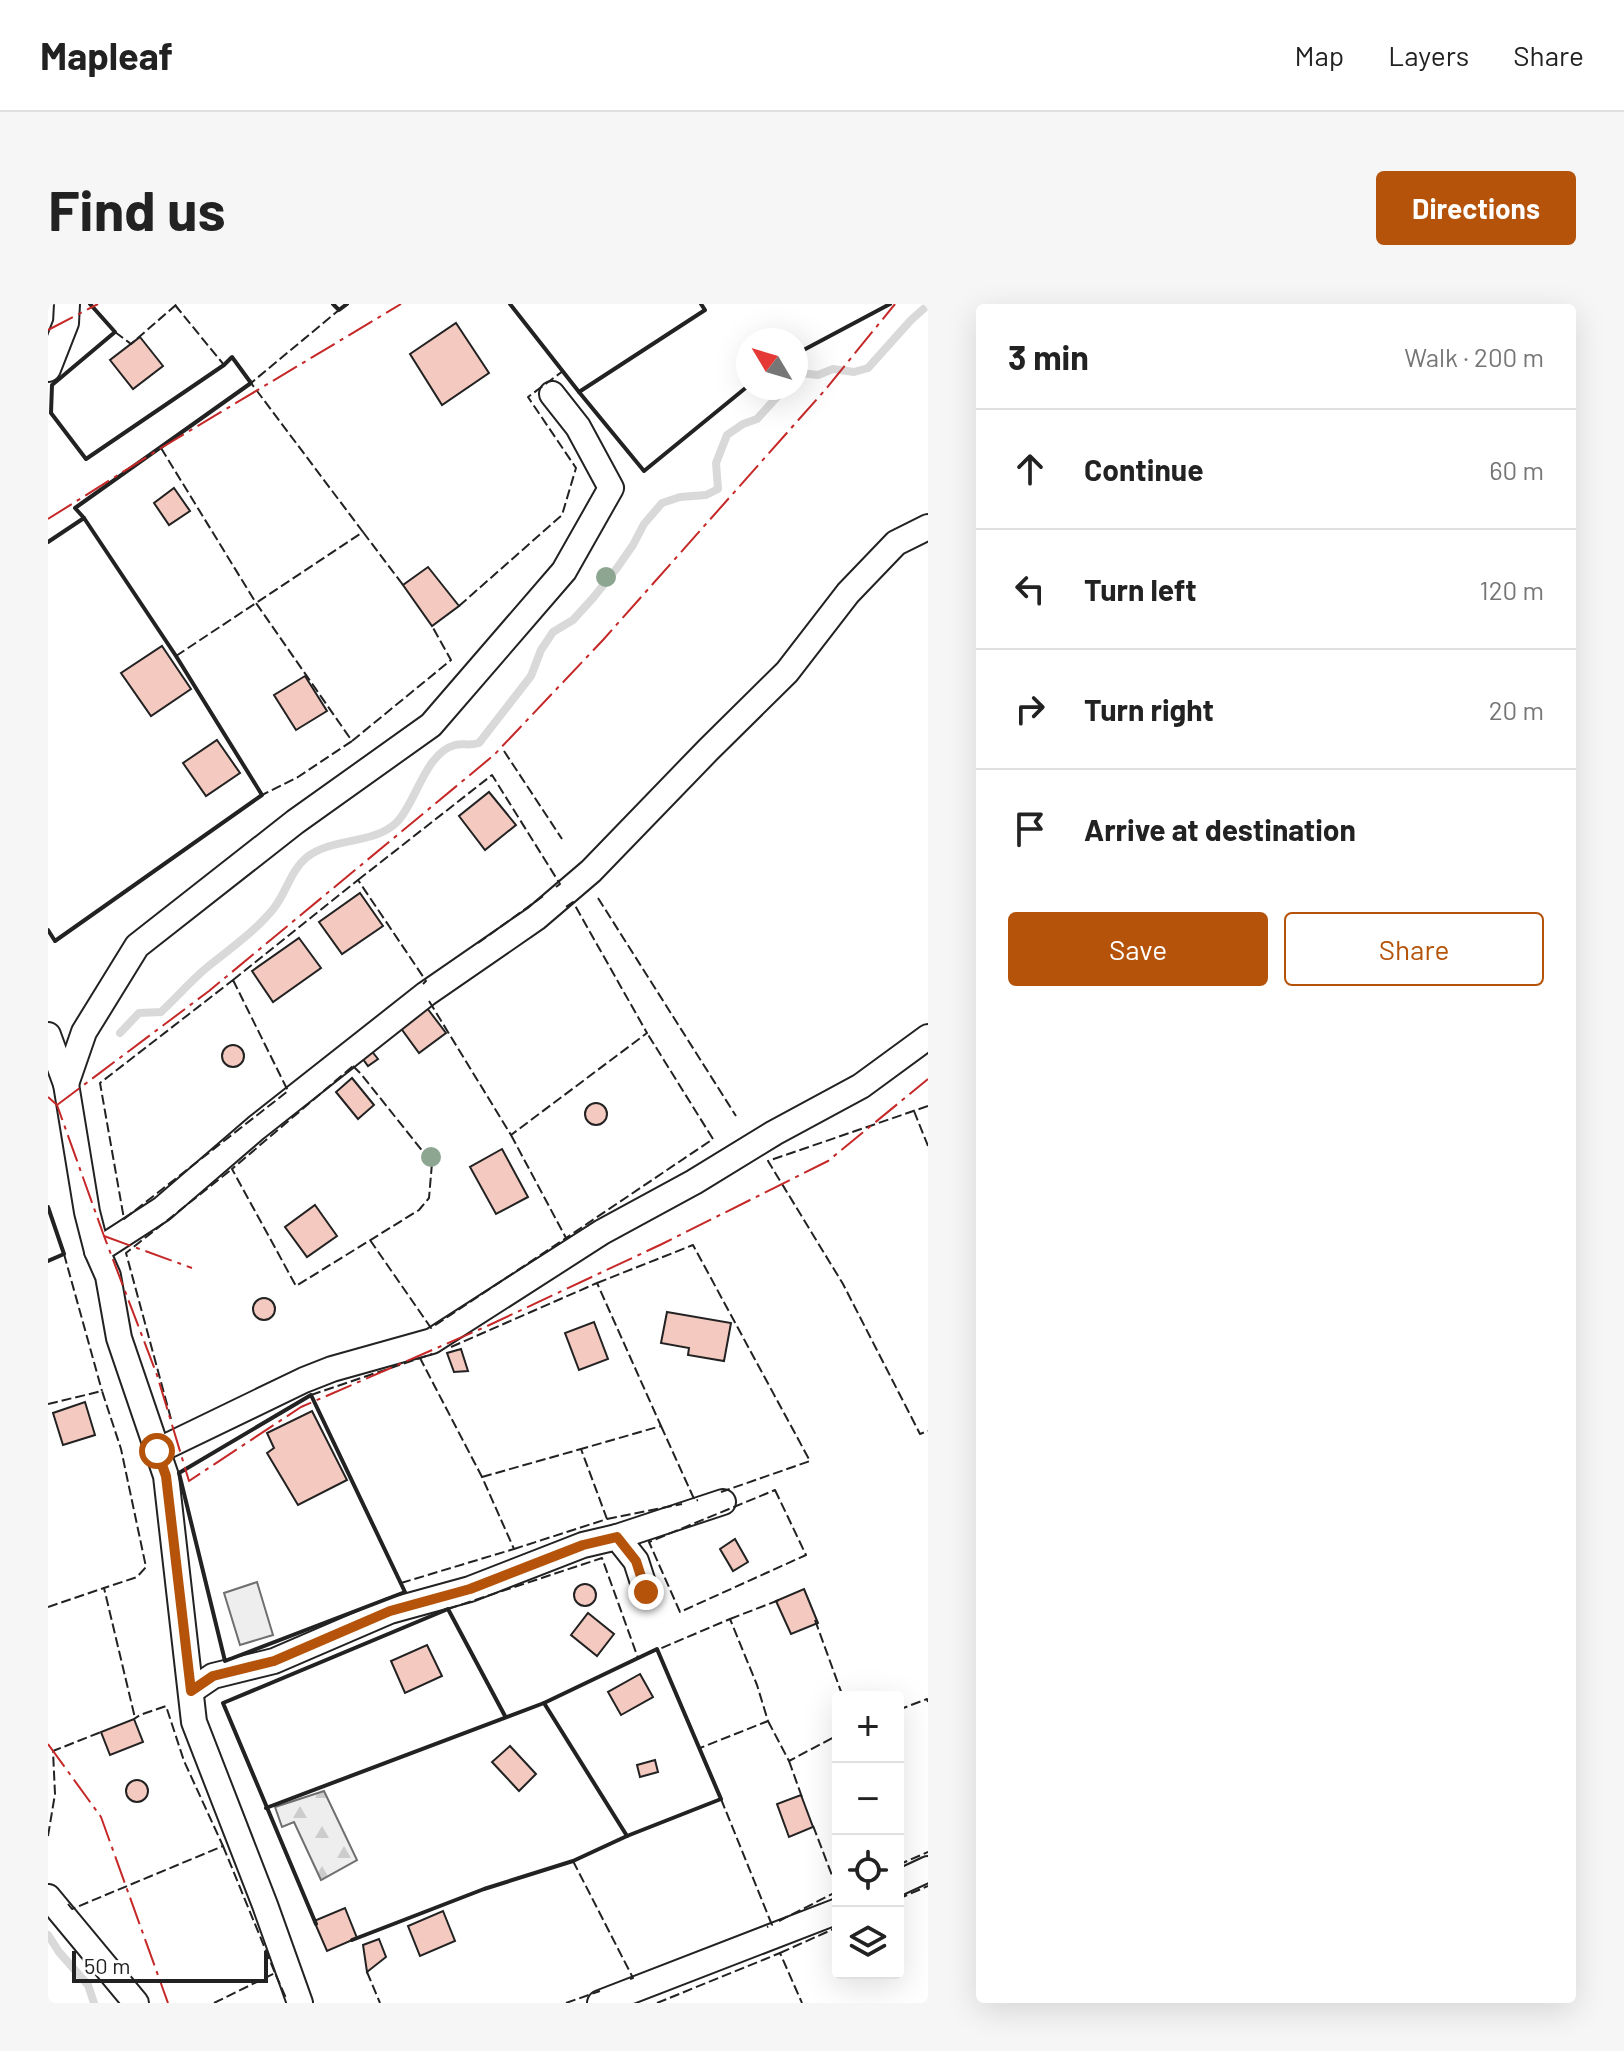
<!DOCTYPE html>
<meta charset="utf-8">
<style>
:root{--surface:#fff;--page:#f6f6f6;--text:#222;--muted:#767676;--line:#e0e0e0;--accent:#b45309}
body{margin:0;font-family:Barlow,sans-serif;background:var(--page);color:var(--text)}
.controls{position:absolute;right:24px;bottom:24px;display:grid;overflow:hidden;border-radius:8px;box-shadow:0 8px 32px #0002}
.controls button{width:72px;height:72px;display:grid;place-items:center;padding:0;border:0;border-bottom:2px solid var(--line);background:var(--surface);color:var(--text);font:40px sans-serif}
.compass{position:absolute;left:688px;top:24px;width:72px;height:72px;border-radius:50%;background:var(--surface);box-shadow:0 8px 32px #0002;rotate:308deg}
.scale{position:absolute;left:24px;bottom:20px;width:196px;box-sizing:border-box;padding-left:8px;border:4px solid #222;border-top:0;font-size:22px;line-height:28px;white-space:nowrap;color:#222;-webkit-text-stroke:6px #fff;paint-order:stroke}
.stop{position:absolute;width:24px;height:24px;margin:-18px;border:6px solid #b45309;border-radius:50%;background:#fff}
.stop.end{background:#b45309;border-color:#fff;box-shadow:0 2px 8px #0008}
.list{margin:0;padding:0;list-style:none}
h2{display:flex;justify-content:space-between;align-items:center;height:104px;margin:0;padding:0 32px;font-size:34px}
h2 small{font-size:26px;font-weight:400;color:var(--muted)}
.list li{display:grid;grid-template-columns:52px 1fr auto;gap:24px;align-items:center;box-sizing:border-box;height:120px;padding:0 32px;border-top:2px solid var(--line)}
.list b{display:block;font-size:30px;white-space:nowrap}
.list em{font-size:26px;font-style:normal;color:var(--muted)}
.actions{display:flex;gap:16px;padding:24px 32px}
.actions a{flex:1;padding:18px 0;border:2px solid var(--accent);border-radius:8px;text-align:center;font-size:28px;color:var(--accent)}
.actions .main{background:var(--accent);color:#fff}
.icon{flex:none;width:44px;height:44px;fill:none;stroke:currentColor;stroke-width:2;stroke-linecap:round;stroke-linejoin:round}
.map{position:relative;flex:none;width:880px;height:1699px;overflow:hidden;border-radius:8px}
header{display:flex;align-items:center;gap:48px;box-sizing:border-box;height:112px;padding:0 40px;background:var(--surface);border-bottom:2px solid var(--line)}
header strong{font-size:38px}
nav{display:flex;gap:44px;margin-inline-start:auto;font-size:28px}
.intro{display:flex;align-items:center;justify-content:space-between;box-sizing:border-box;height:192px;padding:0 48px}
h1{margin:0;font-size:56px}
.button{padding:20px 36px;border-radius:8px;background:var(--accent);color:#fff;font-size:28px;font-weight:700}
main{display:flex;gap:48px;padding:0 48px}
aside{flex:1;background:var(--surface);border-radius:8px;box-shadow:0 8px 32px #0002}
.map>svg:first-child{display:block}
.forest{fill:url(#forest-firs);stroke:#6f6f6f;stroke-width:2}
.green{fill:#eee;stroke:#6f6f6f;stroke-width:2}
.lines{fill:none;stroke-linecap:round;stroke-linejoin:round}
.stream{stroke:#d9d9d9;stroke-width:8}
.building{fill:#f3c9c0;stroke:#222;stroke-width:2}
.street-casing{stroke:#222;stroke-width:28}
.street{stroke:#fff;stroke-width:24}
.fence{stroke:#222;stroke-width:2;stroke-dasharray:10 4;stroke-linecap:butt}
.wall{stroke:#222;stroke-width:4}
.power{stroke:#c62828;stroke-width:2;stroke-dasharray:28 6 4 6;stroke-linecap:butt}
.tree{fill:#8da692}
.route{stroke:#b45309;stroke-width:10}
</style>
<header>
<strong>Mapleaf</strong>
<nav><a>Map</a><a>Layers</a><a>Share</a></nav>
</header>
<div class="intro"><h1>Find us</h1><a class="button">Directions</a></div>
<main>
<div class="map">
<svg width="880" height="1699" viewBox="0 0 880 1699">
<defs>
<pattern id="forest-firs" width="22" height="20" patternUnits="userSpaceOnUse" patternTransform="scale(2)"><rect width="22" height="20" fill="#eee"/><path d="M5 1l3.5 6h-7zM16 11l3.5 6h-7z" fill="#ccc"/></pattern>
</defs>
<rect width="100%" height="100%" fill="#fff"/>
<!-- forest -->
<polygon class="forest" points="276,1487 309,1556 273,1576 246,1518 234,1523 227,1503"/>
<!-- green -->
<polygon class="green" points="209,1278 225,1331 192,1341 176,1289"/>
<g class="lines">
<!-- stream -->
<g class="stream">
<polyline points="748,73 752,69 770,71 785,65 806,68 820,64 863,16 880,1"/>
<path d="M 72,729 L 91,709 L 113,708 C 128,694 142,678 157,665 C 179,647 209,626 226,604 C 238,589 243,566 259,553 C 285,533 326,541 349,518 C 368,499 377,449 407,441 C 415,439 421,442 431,439 L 483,372 L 493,346 L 505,328 L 525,316 L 545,294 L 569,264 L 585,241 L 596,220 L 614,199 L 632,193 L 658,191 L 670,185 L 668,159 L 679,131 L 695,120 L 709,115 L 737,84"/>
<polyline points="0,1631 11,1648 40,1681 46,1699"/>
</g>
</g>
<!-- building -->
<g class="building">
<polygon points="408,19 441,69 394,101 362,50"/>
<polygon points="92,33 115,62 85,85 62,56"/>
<polygon points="126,184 142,207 121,221 106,199"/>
<polygon points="380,263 411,302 384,322 355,281"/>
<polygon points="114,342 143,385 103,412 73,369"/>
<polygon points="257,372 279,407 248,426 226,391"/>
<polygon points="169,436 192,469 158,492 135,459"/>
<polygon points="441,488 468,521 437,546 411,512"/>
<polygon points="312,589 335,622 294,650 271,618"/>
<polygon points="251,634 273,664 225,698 204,667"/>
<polygon points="379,704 398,729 371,749 352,723"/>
<circle cx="185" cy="752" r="11"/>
<polygon points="322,745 330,755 320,762 312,751"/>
<polygon points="304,774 326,801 310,815 288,788"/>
<circle cx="548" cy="810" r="11"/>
<polygon points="454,845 480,893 448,910 422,863"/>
<polygon points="267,901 289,932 259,953 237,923"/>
<circle cx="216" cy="1005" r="11"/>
<polygon points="619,1008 683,1019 676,1057 640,1051 641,1044 613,1039"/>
<polygon points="546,1018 560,1055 531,1066 517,1029"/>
<polygon points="413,1045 420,1067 406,1068 399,1049"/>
<polygon points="37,1098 47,1131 15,1141 5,1109"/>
<polygon points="264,1107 299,1176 250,1201 219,1149 226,1144 219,1129"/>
<polygon points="687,1235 700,1258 685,1267 672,1245"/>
<circle cx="537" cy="1291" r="11"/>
<polygon points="756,1285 770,1319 743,1330 728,1297"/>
<polygon points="540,1309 566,1330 549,1352 523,1331"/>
<polygon points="379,1341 394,1372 357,1389 343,1357"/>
<polygon points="592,1370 605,1393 573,1411 560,1388"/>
<polygon points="86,1415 95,1438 62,1451 53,1428"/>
<polygon points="462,1442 488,1470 471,1487 444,1458"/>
<polygon points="607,1456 610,1468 592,1473 589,1461"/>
<circle cx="89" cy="1487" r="11"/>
<polygon points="753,1491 765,1523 741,1533 729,1500"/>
<polygon points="297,1604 309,1634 279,1647 266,1617"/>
<polygon points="395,1607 407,1637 372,1652 360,1622"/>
<polygon points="331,1635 338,1653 319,1668 315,1641"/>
</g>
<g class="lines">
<defs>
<g id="street">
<polyline points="0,65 18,19 19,0"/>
<polyline points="0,731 18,780 39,908 49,947 60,972 71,1034 118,1172 146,1418 217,1601 252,1699"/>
<polyline points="18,780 36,728 89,642 247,518 383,421 516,267 563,184 530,123 504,90"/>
<polyline points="49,947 114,905 208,824 378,690 488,614 543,567 660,446 739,368 800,289 848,239 880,223"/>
<polyline points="109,1147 256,1076 284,1065 384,1037 554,928 646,878 726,829 813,782 880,733"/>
<polyline points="569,1233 675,1198"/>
<polyline points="143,1387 165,1372 226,1357 342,1307 422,1285 535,1241 569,1233 588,1257 598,1288"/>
<polyline points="850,1579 880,1565"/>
<polyline points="0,1593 88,1699"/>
<polyline points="552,1699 790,1607"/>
</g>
</defs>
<!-- street casing -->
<use href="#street" class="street-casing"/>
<!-- street -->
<use href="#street" class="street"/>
<!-- fence -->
<g class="fence">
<polyline points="127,1 176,61"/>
<polyline points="67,28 83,40 129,0"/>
<polyline points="113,144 208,299 304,437 250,473 214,491"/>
<polyline points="315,228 355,281"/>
<polyline points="411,302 514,211 528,164 480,93 515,67"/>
<polyline points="128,352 315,228 203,79 291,6"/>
<polyline points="304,437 403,356 384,322"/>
<polyline points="456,447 514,535"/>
<polyline points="310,576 444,471 512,580 508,583"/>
<polyline points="550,594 688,812"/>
<polyline points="430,639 498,590"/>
<polygon points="185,676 240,787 76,915 52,779"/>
<polyline points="185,676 310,576 378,677 375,680"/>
<polyline points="381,697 463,831 599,729 525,598 518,603"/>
<polygon points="305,762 313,770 384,859 381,894 371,906 248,982 184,865"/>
<polyline points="880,802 720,857 795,980 872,1130 880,1127"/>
<polyline points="866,807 880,842"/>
<polyline points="463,831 518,934 665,835 599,729"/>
<polyline points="322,936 383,1024 518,934"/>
<polyline points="16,950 54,1087"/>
<polyline points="549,979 645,941 762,1157 673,1188"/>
<polyline points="403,1043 549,979 613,1122 533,1145"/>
<polyline points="263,1091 384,1050"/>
<polyline points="0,1100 54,1087 73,1145 98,1263 89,1273 56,1284 87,1414"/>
<polyline points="123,1115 78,949 184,865"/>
<polyline points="613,1122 647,1197 650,1196"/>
<polyline points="434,1173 533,1145 559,1215 466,1245"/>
<polygon points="727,1186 758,1251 632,1308 601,1238"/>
<polyline points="559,1215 634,1200"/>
<polyline points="353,1279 466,1245 434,1173 372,1054"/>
<polyline points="0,1303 56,1284"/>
<polyline points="400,1305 554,1254 590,1354 682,1315 709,1381 720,1417 652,1444"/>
<polyline points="682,1315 731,1296"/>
<polyline points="767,1316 795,1393"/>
<polyline points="850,1406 879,1395 880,1398"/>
<polyline points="720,1417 741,1457 790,1431"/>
<polyline points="741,1457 755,1496"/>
<polyline points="673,1495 724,1621 719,1623"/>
<polyline points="0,1532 7,1490 5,1447 53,1428"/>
<polyline points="175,1542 227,1669"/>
<polyline points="525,1557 585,1674 582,1675"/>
<polyline points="850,1561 880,1548"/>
<polyline points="850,1595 880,1582"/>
<polyline points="20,1600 24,1605 175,1542 136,1457 118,1402 92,1411 86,1415"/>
<polyline points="731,1617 790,1587 764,1519"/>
<polyline points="732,1649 790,1623"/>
<polyline points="319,1668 332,1699"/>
<polyline points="166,1699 227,1669 238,1694"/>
<polyline points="518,1699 552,1687"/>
<polyline points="609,1699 732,1649 754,1699"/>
</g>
<!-- wall -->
<g class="wall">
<polyline points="285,0 291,6 299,0"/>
<polyline points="462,0 531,88 657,6 653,0"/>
<polyline points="748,50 842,0"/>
<polyline points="531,88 596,167 700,82"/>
<polyline points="36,214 27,204 203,79 184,53 176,61 38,155 3,109 4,81 67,28 42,0"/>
<polyline points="0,238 36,214 128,352 214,491 7,637 0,626"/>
<polyline points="0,903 16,950 0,957"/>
<polygon points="263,1091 357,1288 177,1357 131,1169"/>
<polyline points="496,1399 579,1532"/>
<polyline points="218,1504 496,1399 609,1345 673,1495 579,1532 525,1557 436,1585 304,1636"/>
<polyline points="268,1620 175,1399 400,1305 457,1412"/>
</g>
<!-- power -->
<g class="power">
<polyline points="0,26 50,0"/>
<polyline points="0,215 113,144 353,0"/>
<polyline points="0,793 9,801 56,932 109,1071 141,1177 253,1103 437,1023 614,940 780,857 880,775"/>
<polyline points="9,801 161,687 446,451 555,336 777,86 847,0"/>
<polyline points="56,932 144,964"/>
<polyline points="0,1440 53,1513 120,1699"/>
</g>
</g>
<!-- trees -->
<g class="tree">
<circle cx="558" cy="273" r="10"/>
<circle cx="383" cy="853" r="10"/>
</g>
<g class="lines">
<!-- route -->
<polyline class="route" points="109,1147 118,1172 143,1387 165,1372 226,1357 342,1307 422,1285 535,1241 569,1233 588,1257 598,1288"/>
</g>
</svg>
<div class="controls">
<button>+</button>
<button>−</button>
<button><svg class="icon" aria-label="locate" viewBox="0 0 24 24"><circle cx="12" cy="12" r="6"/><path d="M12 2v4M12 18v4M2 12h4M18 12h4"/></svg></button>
<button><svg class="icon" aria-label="layers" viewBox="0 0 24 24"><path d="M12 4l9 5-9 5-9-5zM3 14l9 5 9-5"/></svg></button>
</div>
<svg class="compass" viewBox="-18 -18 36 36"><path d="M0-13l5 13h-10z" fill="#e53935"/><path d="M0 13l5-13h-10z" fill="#767676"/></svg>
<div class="scale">50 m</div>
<div class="stop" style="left:109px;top:1147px"></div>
<div class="stop end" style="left:598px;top:1288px"></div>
</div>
<aside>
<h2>3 min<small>Walk · 200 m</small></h2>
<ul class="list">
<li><svg class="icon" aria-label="ahead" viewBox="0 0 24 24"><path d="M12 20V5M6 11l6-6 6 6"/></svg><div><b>Continue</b></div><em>60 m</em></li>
<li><svg class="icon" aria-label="left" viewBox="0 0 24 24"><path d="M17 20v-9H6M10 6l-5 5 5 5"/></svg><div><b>Turn left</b></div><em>120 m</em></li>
<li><svg class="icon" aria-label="right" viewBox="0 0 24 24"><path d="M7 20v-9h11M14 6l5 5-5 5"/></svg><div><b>Turn right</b></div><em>20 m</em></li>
<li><svg class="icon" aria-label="arrive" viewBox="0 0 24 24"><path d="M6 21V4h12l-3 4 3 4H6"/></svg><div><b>Arrive at destination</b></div></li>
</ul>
<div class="actions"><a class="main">Save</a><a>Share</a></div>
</aside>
</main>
